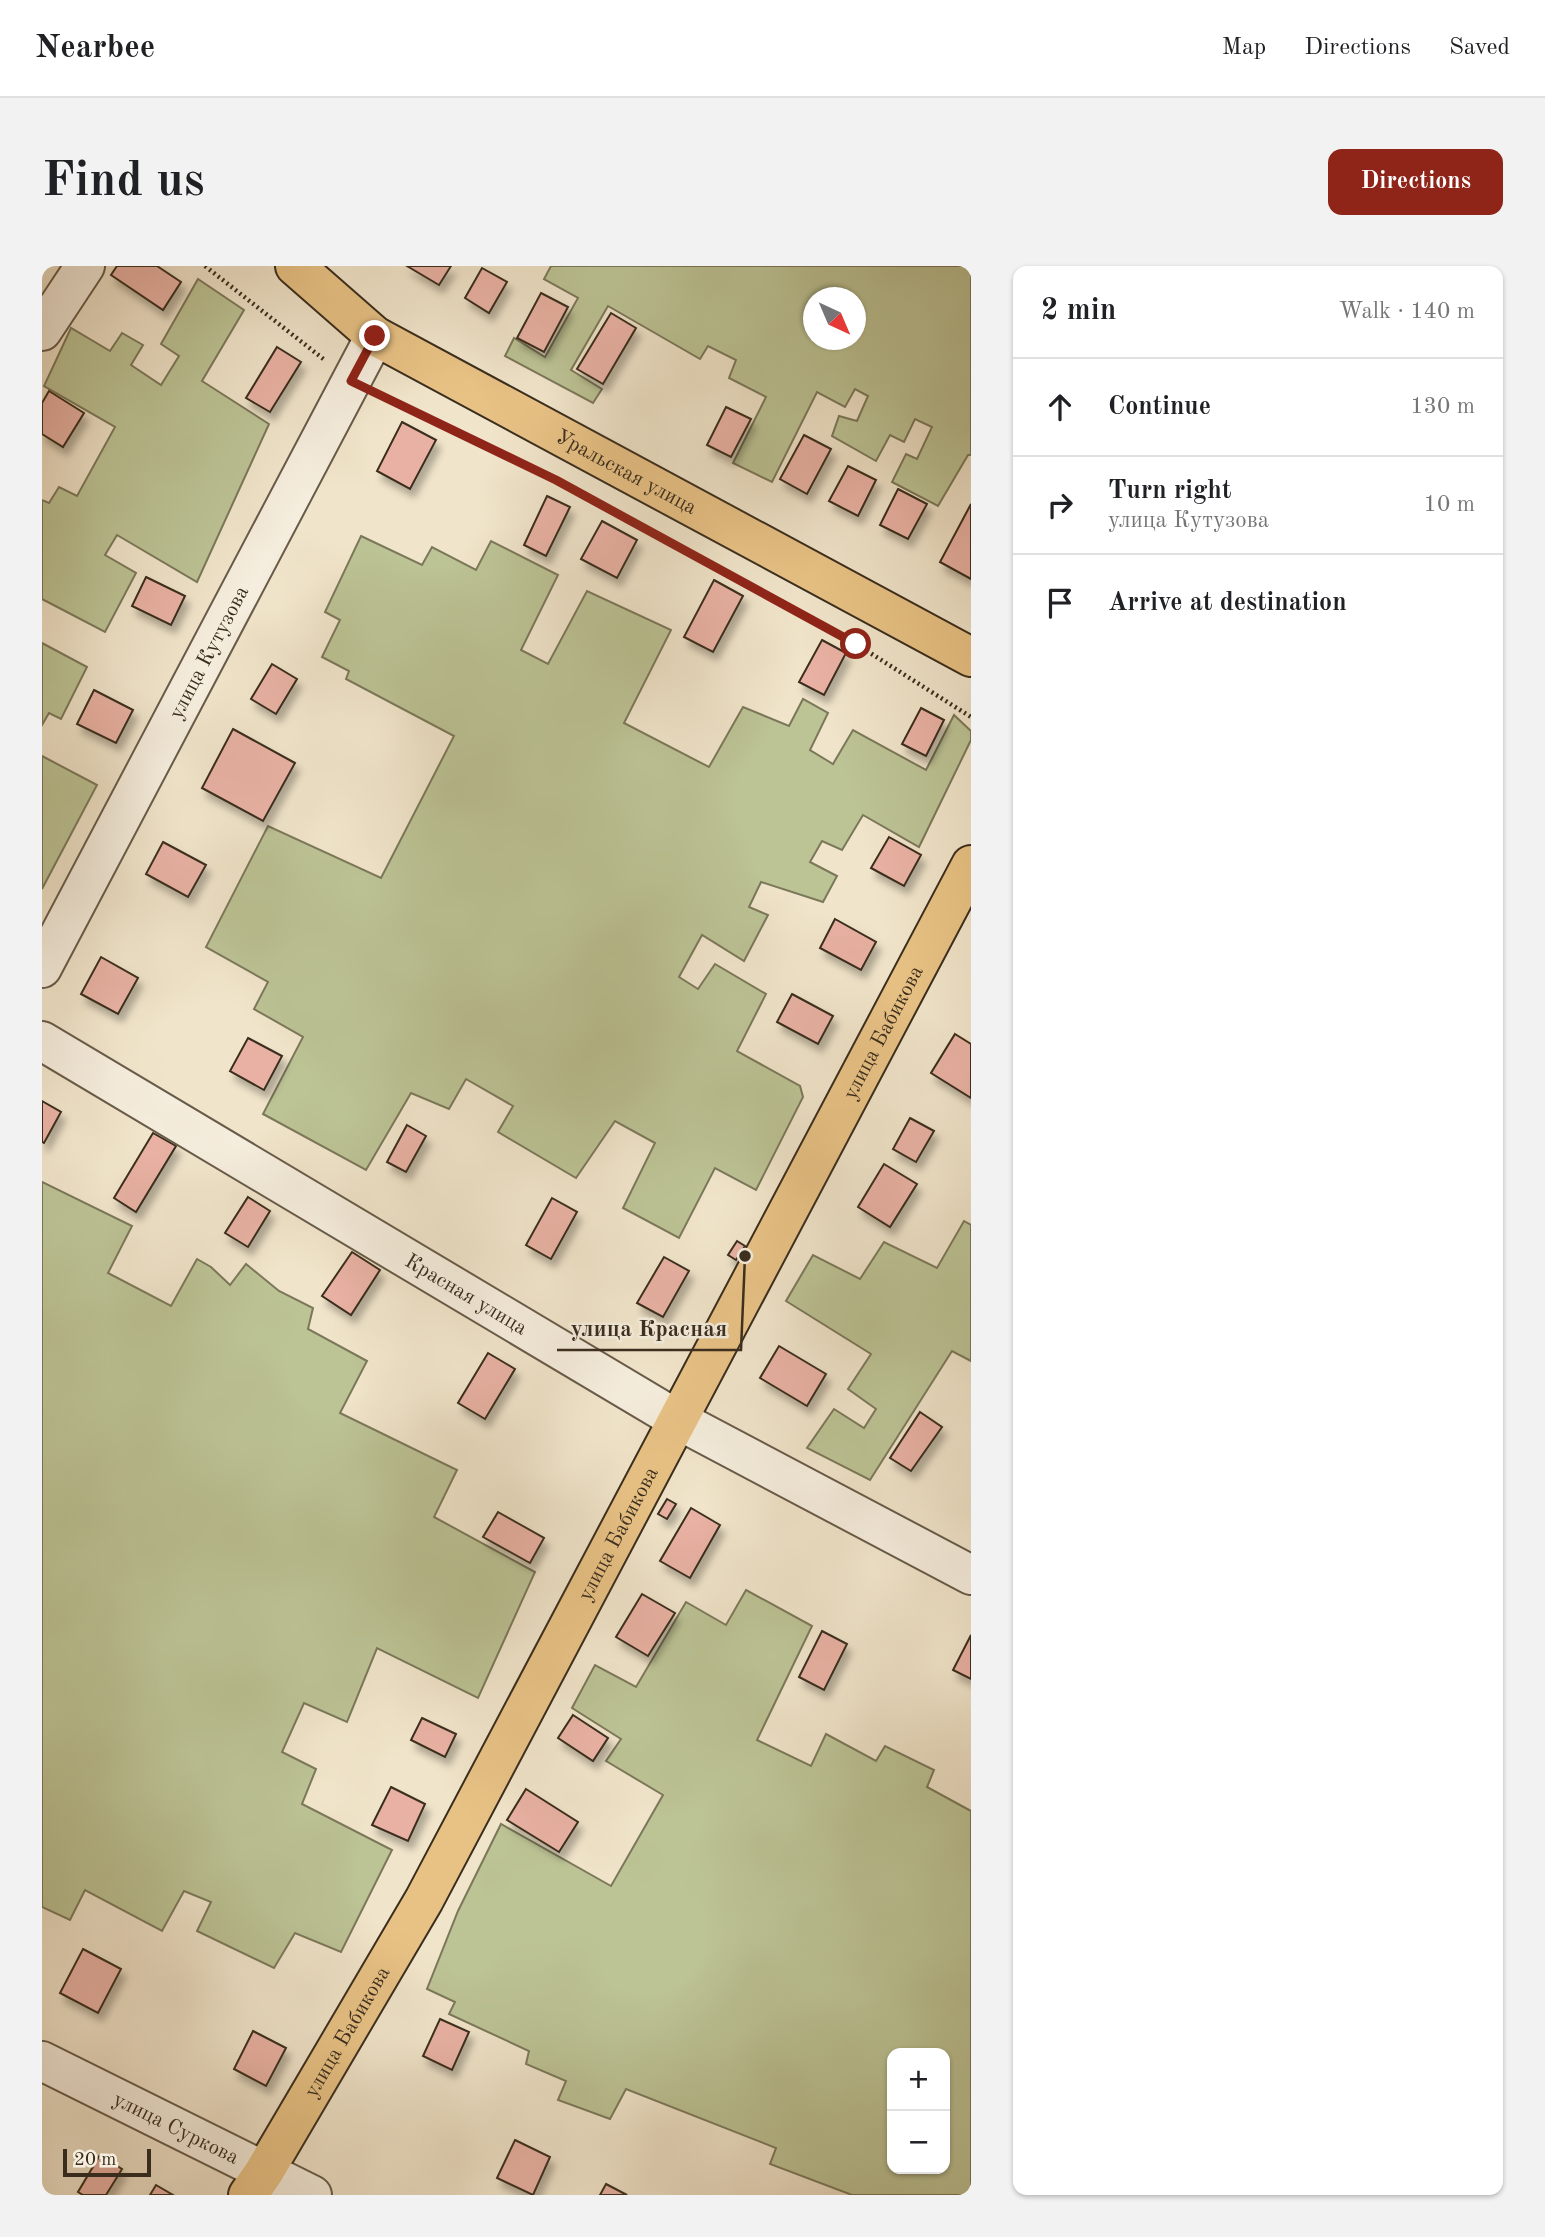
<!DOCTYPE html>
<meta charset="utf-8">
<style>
:root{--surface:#fff;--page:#f2f2f2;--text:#202124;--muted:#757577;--line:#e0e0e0;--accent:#8f2418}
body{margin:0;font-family:"Old Standard TT",serif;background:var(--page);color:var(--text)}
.controls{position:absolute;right:21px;bottom:21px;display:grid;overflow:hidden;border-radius:14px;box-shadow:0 2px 5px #0004}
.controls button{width:63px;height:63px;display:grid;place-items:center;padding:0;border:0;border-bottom:2px solid var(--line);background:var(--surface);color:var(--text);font:35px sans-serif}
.compass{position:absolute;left:761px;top:21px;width:63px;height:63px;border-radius:50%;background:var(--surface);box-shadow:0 2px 5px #0004;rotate:136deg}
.scale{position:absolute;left:21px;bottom:18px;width:88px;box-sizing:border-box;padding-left:7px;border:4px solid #3a2d1e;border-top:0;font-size:19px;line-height:24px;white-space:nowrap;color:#3a2d1e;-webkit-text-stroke:5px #f5eddd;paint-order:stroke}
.stop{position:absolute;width:21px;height:21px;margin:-16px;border:5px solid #8f2418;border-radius:50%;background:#fff}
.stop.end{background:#8f2418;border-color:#fff;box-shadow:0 2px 7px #0008}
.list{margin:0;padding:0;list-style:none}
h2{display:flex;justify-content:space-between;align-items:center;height:91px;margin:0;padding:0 28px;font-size:30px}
h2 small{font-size:23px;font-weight:400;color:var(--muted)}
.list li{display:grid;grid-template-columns:46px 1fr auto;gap:21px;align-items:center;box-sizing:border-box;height:98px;padding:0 28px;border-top:2px solid var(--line)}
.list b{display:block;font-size:26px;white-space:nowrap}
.list p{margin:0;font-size:23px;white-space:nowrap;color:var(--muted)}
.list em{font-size:23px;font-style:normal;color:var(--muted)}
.icon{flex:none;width:38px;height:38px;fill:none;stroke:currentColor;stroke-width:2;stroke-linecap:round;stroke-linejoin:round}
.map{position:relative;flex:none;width:929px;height:1929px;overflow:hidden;border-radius:14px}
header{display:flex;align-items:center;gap:42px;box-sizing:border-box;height:98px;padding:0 35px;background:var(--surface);border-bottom:2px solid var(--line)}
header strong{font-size:33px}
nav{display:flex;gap:38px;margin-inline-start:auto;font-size:24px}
.intro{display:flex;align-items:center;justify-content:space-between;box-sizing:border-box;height:168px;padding:0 42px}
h1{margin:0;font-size:49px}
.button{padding:18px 32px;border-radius:14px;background:var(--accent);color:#fff;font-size:24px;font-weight:700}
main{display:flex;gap:42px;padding:0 42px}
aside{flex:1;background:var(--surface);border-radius:14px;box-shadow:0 2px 5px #0004}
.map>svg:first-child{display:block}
.green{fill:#bcc395;stroke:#7b785a;stroke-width:2;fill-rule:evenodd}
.building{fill:#e8b1a3;stroke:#3a2d1e;stroke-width:2;filter:url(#shadow)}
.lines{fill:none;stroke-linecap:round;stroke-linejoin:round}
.minor-casing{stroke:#685b49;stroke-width:42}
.major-casing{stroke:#3a2d1e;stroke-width:42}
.path{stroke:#3a2d1e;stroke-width:4.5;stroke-dasharray:2 3.5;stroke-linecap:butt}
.minor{stroke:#f5eddd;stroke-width:38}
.major{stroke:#e8c285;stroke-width:38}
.route{stroke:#8f2418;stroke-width:9}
.labels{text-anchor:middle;stroke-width:5;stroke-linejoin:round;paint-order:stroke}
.street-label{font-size:21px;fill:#3a2d1e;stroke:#f5eddd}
.leader{fill:none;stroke:#3a2d1e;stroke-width:2.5}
.callout-dot{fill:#3a2d1e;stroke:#f5eddd;stroke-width:2.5}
.callout-label{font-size:23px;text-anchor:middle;font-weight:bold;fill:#3a2d1e;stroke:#f5eddd;stroke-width:5;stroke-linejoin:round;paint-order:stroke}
</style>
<header>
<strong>Nearbee</strong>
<nav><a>Map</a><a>Directions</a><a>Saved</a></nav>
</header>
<div class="intro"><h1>Find us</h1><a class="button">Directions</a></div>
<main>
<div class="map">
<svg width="929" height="1929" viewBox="0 0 929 1929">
<defs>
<filter id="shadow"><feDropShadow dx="4.5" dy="8" stdDeviation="3.5" flood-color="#0004"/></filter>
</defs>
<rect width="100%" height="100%" fill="#f0e4ca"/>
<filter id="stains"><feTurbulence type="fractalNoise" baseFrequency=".00286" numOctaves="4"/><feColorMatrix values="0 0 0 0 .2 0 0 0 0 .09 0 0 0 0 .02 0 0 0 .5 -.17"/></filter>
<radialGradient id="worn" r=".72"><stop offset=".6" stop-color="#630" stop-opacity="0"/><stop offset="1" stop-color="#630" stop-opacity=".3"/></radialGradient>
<!-- green -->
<g class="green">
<path d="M 509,0 L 929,0 L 929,189 L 926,189 L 896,240 L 850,216 L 864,188 L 875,193 L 890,161 L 873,153 L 862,176 L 848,169 L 834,195 L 790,170 L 797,150 L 815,155 L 826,130 L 813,123 L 803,141 L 775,126 L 730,216 L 691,197 L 724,131 L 687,112 L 694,94 L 666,80 L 658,93 L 566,40 L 529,104 L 560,123 L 551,137 L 463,90 L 472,72 L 503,91 L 536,32 L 502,13 ZM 772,32 L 814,32 L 814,74 L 772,74 Z"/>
<polygon points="156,13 202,44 160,115 227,158 155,316 75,269 63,289 94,307 63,366 0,333 0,234 7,237 17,221 35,230 73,161 2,120 29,62 68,85 80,67 101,79 89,99 119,119 137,90 119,78"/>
<polygon points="319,270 380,299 390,281 434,304 449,275 516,309 479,384 506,398 545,325 629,364 582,457 667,501 701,441 747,460 761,433 786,447 768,484 791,498 811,464 884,504 912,449 929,465 929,474 877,581 821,549 800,584 780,575 768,596 795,610 781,636 719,616 707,641 726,649 702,695 660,669 637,711 656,723 673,698 724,728 695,785 758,820 761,831 714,924 673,902 637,972 581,942 613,877 573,855 534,912 456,866 471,840 424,813 407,843 369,827 324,904 221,848 261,771 212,743 226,716 164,681 226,560 339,612 412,470 304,413 307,405 280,391 298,354 283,346"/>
<polygon points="0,377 45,401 19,453 7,447 0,459"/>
<polygon points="0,490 55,519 0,623"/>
<polygon points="0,916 90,960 66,1007 129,1040 155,993 169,1001 188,1019 204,998 237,1025 271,1042 266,1063 325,1095 298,1147 415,1204 392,1251 493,1306 436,1432 335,1382 305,1456 262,1437 240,1486 274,1503 260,1538 350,1584 299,1686 253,1667 232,1702 155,1665 169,1636 142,1625 120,1665 43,1624 28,1654 0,1641"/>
<polygon points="922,955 929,959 929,1095 910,1085 828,1214 765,1182 792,1143 822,1162 834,1143 806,1123 829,1088 744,1035 771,989 818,1013 842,976 895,1002"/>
<path d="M 704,1324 L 770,1360 L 715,1474 L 769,1500 L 784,1468 L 834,1495 L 843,1480 L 892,1504 L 885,1521 L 929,1545 L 929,1929 L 810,1929 L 728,1898 L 734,1882 L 584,1823 L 568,1853 L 516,1834 L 524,1815 L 484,1798 L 487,1785 L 407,1748 L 413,1736 L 385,1723 L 416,1645 L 459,1558 L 569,1620 L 621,1529 L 564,1495 L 579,1473 L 530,1442 L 553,1399 L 594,1421 L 644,1336 L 684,1359 ZM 850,1787 L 903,1787 L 903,1903 L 850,1903 Z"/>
</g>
<!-- building -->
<g class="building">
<polygon points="75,0 115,0 139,16 121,44 69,9"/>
<polygon points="365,0 409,0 397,19"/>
<polygon points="440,2 465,16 447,47 423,32"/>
<polygon points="499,27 526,41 502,86 475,72"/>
<polygon points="569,47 594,62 561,118 535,103"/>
<polygon points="235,81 259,96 228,146 204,132"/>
<polygon points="7,125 42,147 21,181 0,168 0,137"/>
<polygon points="684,141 709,153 689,191 665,179"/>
<polygon points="360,156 394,174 368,223 335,205"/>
<polygon points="762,169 789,183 765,228 738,213"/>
<polygon points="806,200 834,214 816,250 787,235"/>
<polygon points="856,223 885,238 866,273 838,259"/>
<polygon points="505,230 528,241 504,290 482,279"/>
<polygon points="929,238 929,313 898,296"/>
<polygon points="560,255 595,274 575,312 539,293"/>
<polygon points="104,311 143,330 129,359 90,340"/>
<polygon points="672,314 701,330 671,386 642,371"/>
<polygon points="780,374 804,387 782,429 757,416"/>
<polygon points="230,398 255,413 234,448 209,433"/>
<polygon points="52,424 91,444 74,477 35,458"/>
<polygon points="879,442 902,454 884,490 860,478"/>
<polygon points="191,463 253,497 221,555 160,522"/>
<polygon points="847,571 879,589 862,620 829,602"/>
<polygon points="121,576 164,599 146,631 104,608"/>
<polygon points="793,653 834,676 819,704 778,682"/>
<polygon points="59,691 96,712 76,748 39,728"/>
<polygon points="750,728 791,750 776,778 735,756"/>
<polygon points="913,768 929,778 929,832 889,807"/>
<polygon points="206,772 240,790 222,824 188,805"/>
<polygon points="0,835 19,846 2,877 0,876"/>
<polygon points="868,852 892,865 874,896 851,883"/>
<polygon points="365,859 384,870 364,906 345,896"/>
<polygon points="111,867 134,880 94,946 72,932"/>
<polygon points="842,898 875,918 848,961 816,941"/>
<polygon points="206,931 228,945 206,981 183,967"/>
<polygon points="510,932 535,946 509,993 484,979"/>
<polygon points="695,975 703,980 694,994 686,989"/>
<polygon points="310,986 338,1004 309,1049 280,1030"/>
<polygon points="622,991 647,1005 621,1051 595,1037"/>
<polygon points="737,1080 784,1108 765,1140 718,1112"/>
<polygon points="446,1087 473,1103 443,1153 416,1137"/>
<polygon points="878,1146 900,1161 869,1205 848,1192"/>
<polygon points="625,1233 634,1238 625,1253 616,1248"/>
<polygon points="649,1242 678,1259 648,1312 618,1295"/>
<polygon points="456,1246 502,1272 488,1297 441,1271"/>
<polygon points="600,1328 633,1347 606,1390 574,1371"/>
<polygon points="780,1365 805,1378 782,1424 757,1411"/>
<polygon points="929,1369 929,1413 911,1404"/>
<polygon points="531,1449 566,1472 551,1495 516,1472"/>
<polygon points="380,1452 414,1468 403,1491 369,1474"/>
<polygon points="349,1521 383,1538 366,1575 330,1559"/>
<polygon points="484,1523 536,1556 517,1586 465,1554"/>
<polygon points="41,1683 79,1703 56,1747 18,1727"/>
<polygon points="398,1753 427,1766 410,1804 381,1790"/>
<polygon points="211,1765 244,1782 224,1820 192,1803"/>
<polygon points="473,1874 508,1891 491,1929 455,1912"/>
<polygon points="58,1889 80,1903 64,1929 41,1929 36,1926"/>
<polygon points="564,1918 585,1929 558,1929"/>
<polygon points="114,1919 131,1929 108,1929"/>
</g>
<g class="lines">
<defs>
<g id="minor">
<polyline points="0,65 43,0"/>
<path id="s1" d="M 0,702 L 333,70"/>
<path id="s2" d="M 0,775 L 636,1154 L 929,1309"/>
<path id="s3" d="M 0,1795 L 270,1929"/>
</g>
<g id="major">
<path id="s4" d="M 253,0 L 333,70 L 929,391"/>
<path id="s5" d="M 206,1929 L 222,1906 L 382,1634 L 929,599"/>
</g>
</defs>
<!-- minor casing -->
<use href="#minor" class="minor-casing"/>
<!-- major casing -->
<use href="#major" class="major-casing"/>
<!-- path -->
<g class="path">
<polyline points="163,0 284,95"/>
<polyline points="338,129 514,213 814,378 929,451"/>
</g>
<!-- minor -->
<use href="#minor" class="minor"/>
<!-- major -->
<use href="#major" class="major"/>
</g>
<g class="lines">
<!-- route -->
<polyline class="route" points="333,70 309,115 514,214 814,378"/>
</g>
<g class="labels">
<!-- street labels -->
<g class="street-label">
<text dy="7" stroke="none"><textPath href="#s4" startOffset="392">Уральская улица</textPath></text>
<text dy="7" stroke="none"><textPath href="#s1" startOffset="357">улица Кутузова</textPath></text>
<text dy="7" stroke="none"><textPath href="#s5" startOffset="1325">улица Бабикова</textPath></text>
<text dy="7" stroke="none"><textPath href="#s2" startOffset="494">Красная улица</textPath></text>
<text dy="7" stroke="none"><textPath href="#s5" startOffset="758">улица Бабикова</textPath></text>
<text dy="7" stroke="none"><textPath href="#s5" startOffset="191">улица Бабикова</textPath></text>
<text dy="7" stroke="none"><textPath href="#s3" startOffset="150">улица Суркова</textPath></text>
</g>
</g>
<!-- callouts -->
<path class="leader" d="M703 990L699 1084H515"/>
<circle class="callout-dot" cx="703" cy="990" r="7"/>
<g class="callout-label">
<text x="607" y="1070">улица Красная</text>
</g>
<rect width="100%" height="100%" filter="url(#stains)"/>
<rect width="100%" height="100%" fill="url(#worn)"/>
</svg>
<div class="controls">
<button>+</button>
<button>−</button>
</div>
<svg class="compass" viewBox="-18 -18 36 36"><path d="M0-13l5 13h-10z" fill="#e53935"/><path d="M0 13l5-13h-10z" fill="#757577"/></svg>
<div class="scale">20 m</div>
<div class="stop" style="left:814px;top:378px"></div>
<div class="stop end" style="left:333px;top:70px"></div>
</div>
<aside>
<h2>2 min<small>Walk · 140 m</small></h2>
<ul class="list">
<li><svg class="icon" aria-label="ahead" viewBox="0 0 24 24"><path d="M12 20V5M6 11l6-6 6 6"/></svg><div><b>Continue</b></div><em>130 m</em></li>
<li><svg class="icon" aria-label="right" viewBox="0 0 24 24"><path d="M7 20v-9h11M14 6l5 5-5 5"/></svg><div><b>Turn right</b><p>улица Кутузова</p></div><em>10 m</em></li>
<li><svg class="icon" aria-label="arrive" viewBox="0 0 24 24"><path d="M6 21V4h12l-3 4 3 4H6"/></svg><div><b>Arrive at destination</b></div></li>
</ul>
</aside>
</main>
